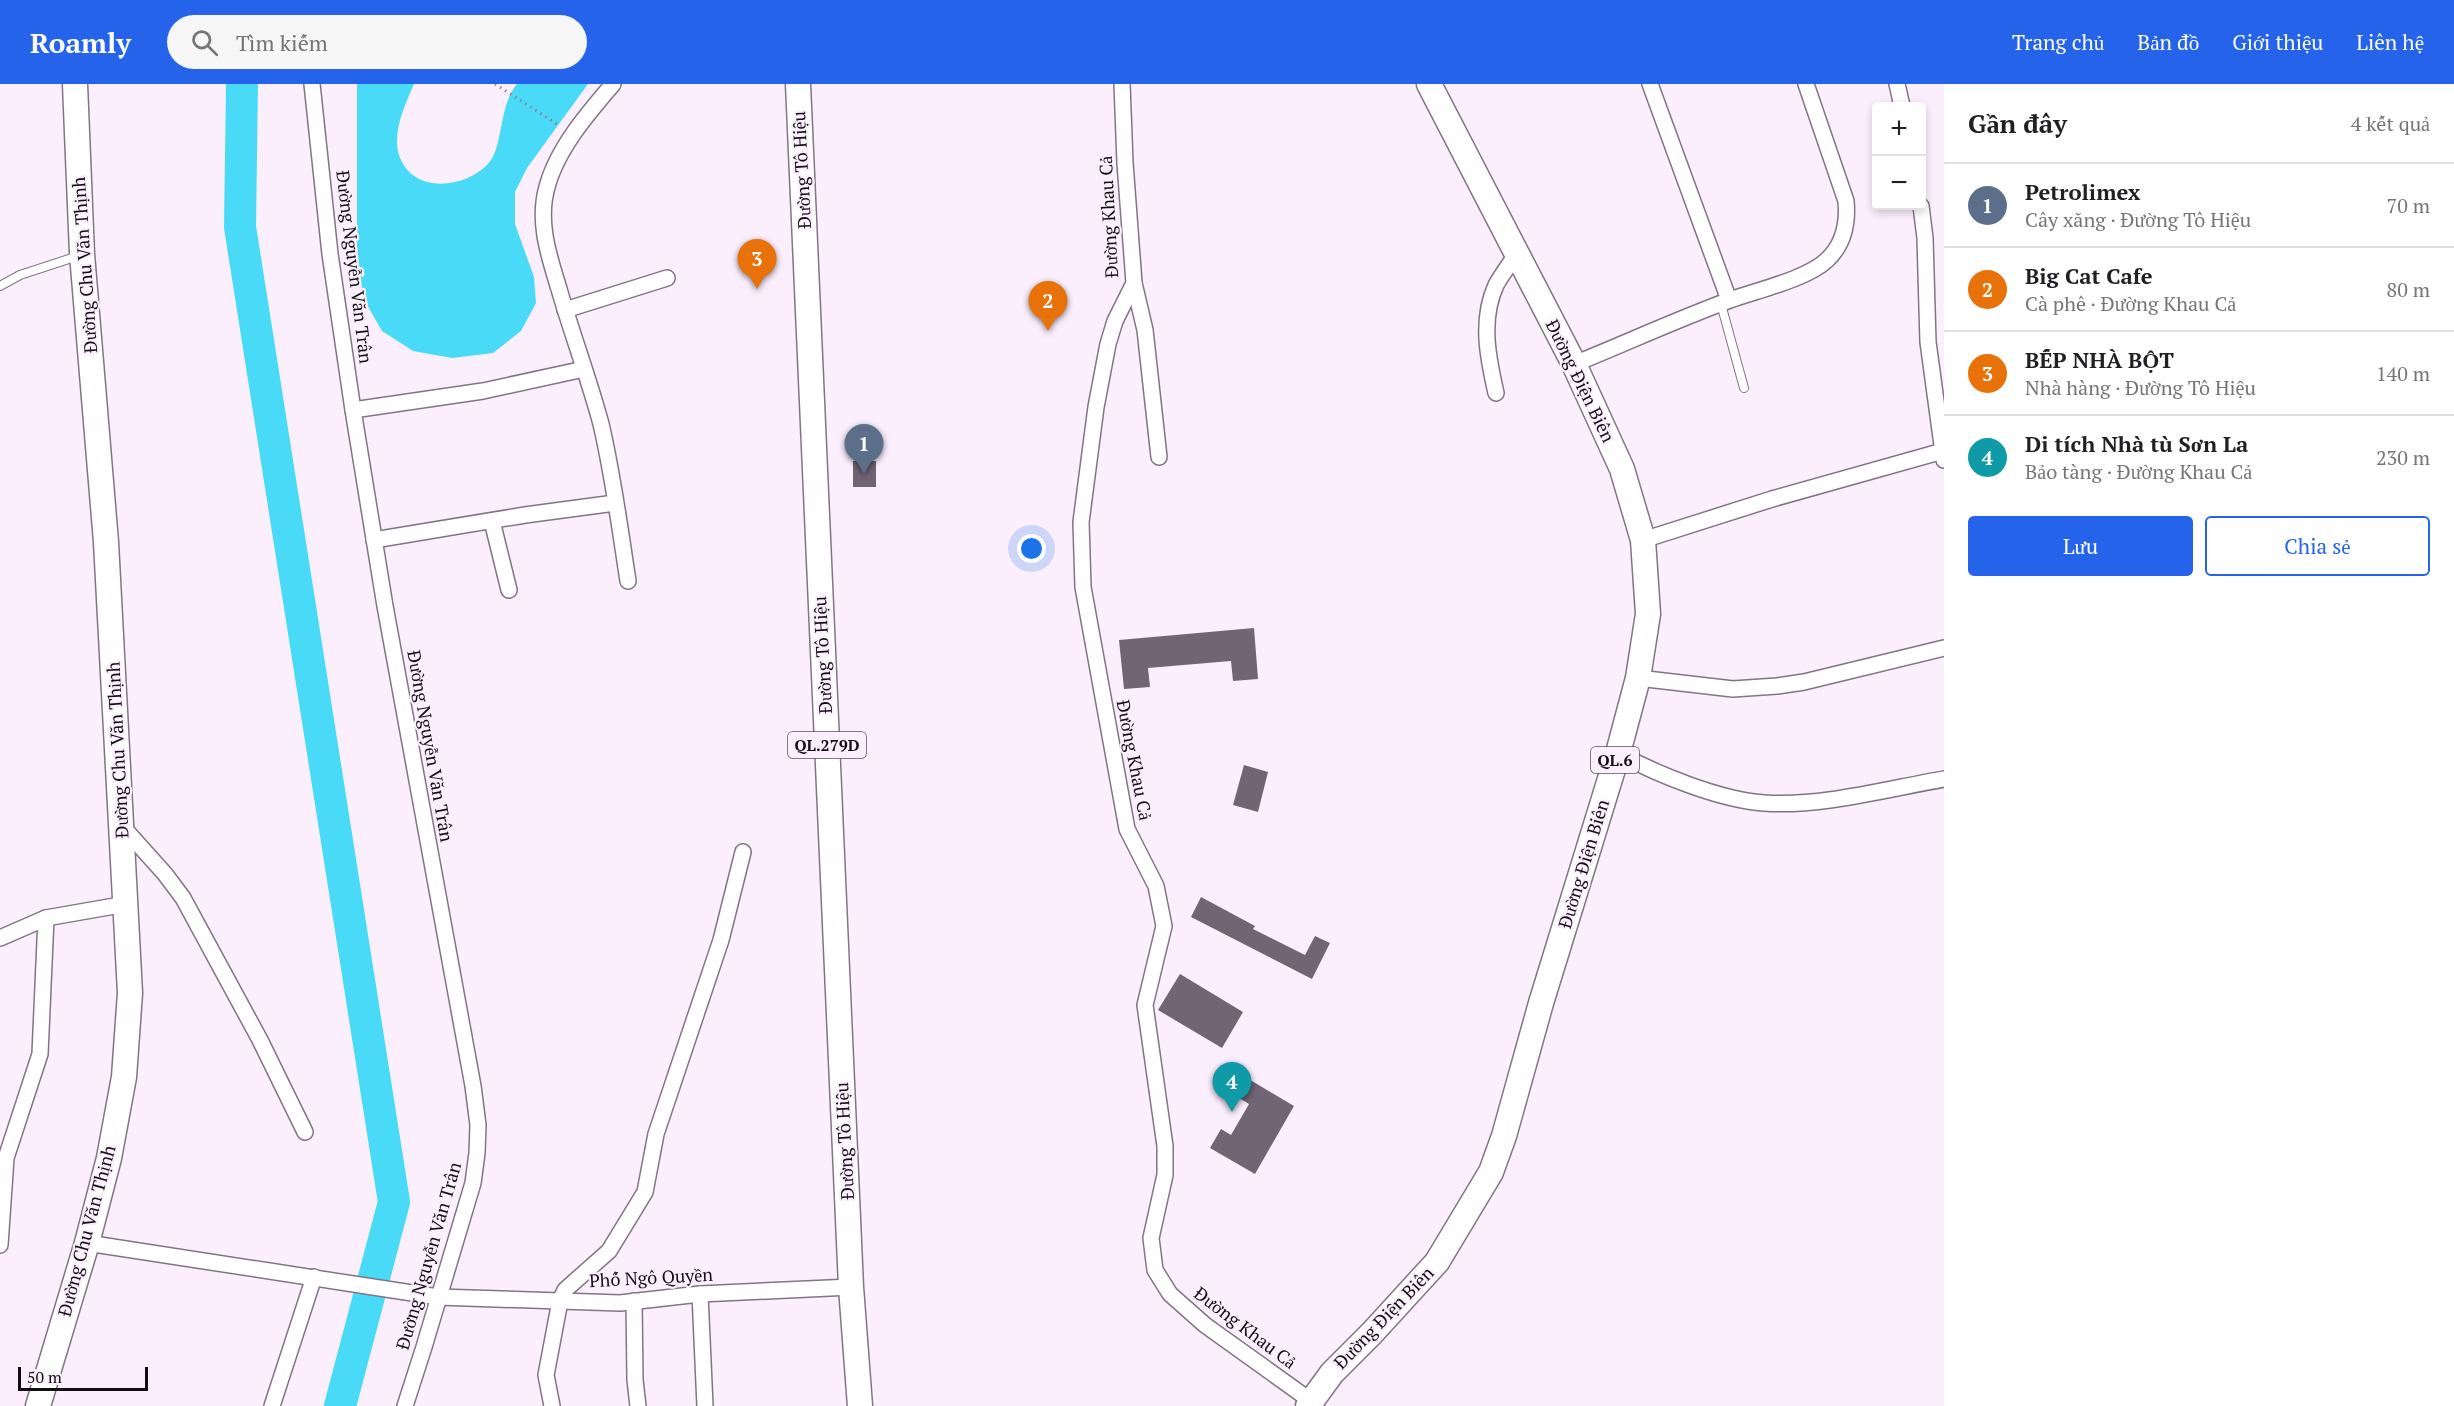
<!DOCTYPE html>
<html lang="vi">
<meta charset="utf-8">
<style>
:root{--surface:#fff;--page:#f6f6f6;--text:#202124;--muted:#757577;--line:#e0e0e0;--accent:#2563eb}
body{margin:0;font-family:"PT Serif",serif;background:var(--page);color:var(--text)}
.controls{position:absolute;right:18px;top:18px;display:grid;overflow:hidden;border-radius:6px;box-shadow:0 3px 9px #0003}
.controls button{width:54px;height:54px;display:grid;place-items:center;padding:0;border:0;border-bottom:2px solid var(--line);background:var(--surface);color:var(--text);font:30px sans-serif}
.scale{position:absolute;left:18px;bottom:15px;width:130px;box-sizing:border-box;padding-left:6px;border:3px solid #120d13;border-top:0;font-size:16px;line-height:21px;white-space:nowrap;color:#120d13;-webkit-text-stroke:4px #fbeffd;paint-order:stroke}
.you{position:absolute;left:1032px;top:465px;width:21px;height:21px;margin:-15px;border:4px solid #fff;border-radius:50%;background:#1a73e8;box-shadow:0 0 0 9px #1a73e833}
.badge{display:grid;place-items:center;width:39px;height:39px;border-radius:50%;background:var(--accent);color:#fff;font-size:20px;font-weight:700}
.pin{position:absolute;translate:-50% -50px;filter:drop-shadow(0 2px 3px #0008)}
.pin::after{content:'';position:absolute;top:32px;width:21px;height:18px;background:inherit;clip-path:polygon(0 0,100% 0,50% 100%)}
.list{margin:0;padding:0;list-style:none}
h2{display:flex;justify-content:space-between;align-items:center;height:78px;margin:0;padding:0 24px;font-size:26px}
h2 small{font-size:20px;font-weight:400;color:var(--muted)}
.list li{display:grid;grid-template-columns:39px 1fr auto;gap:18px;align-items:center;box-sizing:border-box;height:84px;padding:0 24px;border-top:2px solid var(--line)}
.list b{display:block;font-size:22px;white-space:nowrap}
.list p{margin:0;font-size:20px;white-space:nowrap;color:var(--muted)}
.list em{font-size:20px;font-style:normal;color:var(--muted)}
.actions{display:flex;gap:12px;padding:18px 24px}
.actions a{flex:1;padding:14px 0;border:2px solid var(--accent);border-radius:6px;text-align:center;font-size:21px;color:var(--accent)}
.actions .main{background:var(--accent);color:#fff}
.icon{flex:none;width:33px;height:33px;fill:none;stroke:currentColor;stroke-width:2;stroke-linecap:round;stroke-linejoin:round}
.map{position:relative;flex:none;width:1944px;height:1322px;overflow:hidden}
header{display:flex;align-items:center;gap:36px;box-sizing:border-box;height:84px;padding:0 30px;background:var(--accent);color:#fff}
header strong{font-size:28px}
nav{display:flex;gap:33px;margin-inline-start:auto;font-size:21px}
.search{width:420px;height:54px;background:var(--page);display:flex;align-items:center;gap:15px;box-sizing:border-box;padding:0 21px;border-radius:33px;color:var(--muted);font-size:22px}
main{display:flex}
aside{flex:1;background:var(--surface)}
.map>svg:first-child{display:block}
.water{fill:#49daf8}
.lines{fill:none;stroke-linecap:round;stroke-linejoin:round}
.river{stroke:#49daf8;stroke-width:32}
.building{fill:#716474}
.lane-casing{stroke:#827484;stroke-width:10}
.street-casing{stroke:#827484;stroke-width:18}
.primary-casing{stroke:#827484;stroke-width:27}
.path{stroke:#8d858f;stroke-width:3;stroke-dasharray:1.5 4.5;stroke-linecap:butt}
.lane{stroke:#fff;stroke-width:8}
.street{stroke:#fff;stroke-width:15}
.primary{stroke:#fff;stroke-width:24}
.labels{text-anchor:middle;stroke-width:4.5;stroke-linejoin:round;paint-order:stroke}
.shield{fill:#fbeffd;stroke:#585159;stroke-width:1.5}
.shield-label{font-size:16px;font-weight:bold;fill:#120d13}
.street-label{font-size:18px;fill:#120d13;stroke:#fbeffd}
</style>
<header>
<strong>Roamly</strong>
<div class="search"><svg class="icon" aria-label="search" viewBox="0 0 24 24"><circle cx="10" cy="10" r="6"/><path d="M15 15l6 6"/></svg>Tìm kiếm</div>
<nav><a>Trang chủ</a><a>Bản đồ</a><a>Giới thiệu</a><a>Liên hệ</a></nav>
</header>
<main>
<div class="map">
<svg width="1944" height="1322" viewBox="0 0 1944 1322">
<rect width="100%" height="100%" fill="#fbeffd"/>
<!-- water -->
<path class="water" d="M 357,0 L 414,0 C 405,21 392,48 399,71 C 412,110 463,105 487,81 C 504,65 498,22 517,0 L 588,0 L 527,84 L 515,108 L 515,140 L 534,193 L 536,219 L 521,247 L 493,269 L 452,274 L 413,267 L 382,247 L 363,214 L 357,162 Z"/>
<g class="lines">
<!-- river -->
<polyline class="river" points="242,0 240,143 394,1118 340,1322"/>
</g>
<!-- building -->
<g class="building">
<rect x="853" y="377" width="23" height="26"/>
<polygon points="1254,544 1258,595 1233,597 1231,577 1148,584 1150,603 1124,605 1119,556"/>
<polygon points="1244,681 1268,688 1258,728 1233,721"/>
<polygon points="1201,813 1255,842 1253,845 1305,871 1315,852 1330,859 1312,895 1191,833"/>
<polygon points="1180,890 1243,928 1222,964 1158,926"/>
<polygon points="1237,988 1294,1022 1255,1090 1210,1064 1221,1045 1231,1051 1249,1020 1226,1006"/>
</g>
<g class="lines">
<defs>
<g id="lane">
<polyline points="0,202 20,191 78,172"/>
<polyline points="1721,220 1744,304"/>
</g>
<g id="street">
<polyline points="312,0 330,170 353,326 385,522 473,1002 478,1041 477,1069 473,1099 424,1263 405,1322"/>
<path d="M 613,0 C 588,29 557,65 547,103 C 537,138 549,172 559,205 C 572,250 589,295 601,340 C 613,391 620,445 628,497"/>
<polyline points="1122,0 1125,79 1134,199 1115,237 1108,260 1096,323 1081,438 1083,503 1127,745 1156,802 1164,842 1145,921 1165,1062 1165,1091 1151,1154 1155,1186 1170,1210 1205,1241 1311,1317"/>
<polyline points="1650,0 1729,216"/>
<polyline points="1897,0 1902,22"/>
<polyline points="1921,122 1925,154 1928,258 1944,376"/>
<polyline points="1134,199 1145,246 1159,373"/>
<polyline points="565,226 667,194"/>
<path d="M 1574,280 C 1626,259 1678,235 1730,216 C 1758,206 1807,195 1827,176 C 1844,160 1848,139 1846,117 L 1806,0"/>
<path d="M 1496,309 C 1488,274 1480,236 1496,201 C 1502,190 1510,180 1517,169"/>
<polyline points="353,326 483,307 584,285"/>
<polyline points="492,437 509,506"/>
<polyline points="374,456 525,431 615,419"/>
<polyline points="1643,456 1772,415 1943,367"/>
<polyline points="1638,594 1733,605 1777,602 1804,598 1944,564"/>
<path d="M 1618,669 C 1656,690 1720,716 1764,719 C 1822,723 1886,705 1944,695"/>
<polyline points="122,742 165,790 183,814 260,956 305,1048"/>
<polyline points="0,854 46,834 126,820"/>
<polyline points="87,1159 438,1213 620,1219 700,1210 851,1203"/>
<polyline points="0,1161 6,1074 40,970 46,834"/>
<polyline points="700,1210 705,1322"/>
<polyline points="634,1217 635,1296 638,1322"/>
<polyline points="272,1322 314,1193"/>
<polyline points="552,1322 546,1291 560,1217 565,1206 609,1167 645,1108 656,1050 721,856 743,768"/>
</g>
<g id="primary">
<polyline points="798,0 851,1203 860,1322"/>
<polyline points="38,1322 87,1159 109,1074 124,993 130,909 106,458 82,170 75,0"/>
<polyline points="1308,1322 1332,1289 1372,1249 1437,1178 1491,1088 1504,1052 1541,919 1618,669 1638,594 1648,530 1643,456 1622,385 1574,280 1429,0"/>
</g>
</defs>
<!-- lane casing -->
<use href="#lane" class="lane-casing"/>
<!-- street casing -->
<use href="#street" class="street-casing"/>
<!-- primary casing -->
<use href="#primary" class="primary-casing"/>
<!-- path -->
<polyline class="path" points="495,0 560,42"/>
<!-- lane -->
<use href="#lane" class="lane"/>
<!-- street -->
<use href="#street" class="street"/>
<!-- primary -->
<use href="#primary" class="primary"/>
</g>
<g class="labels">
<!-- shield labels -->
<g class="shield">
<rect x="788" y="648" width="78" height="26" rx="4.5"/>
<rect x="1591" y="663" width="48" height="26" rx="4.5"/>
</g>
<g class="shield-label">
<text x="827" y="667">QL.279D</text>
<text x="1615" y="682">QL.6</text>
</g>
<!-- street labels -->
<g class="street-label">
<text transform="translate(802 86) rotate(-93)" y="6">Đường Tô Hiệu</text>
<text transform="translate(1109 133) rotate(-93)" y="6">Đường Khau Cả</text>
<text transform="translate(85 181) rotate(-94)" y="6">Đường Chu Văn Thịnh</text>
<text transform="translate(354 183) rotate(83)" y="6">Đường Nguyễn Văn Trân</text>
<text transform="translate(1580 297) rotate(64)" y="6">Đường Điện Biên</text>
<text transform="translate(823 571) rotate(-93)" y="6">Đường Tô Hiệu</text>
<text transform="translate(430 662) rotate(80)" y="6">Đường Nguyễn Văn Trân</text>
<text transform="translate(118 666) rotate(-93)" y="6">Đường Chu Văn Thịnh</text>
<text transform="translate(1134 676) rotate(79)" y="6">Đường Khau Cả</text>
<text transform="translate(1584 780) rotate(-73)" y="6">Đường Điện Biên</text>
<text transform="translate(845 1057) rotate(-93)" y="6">Đường Tô Hiệu</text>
<text transform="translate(87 1147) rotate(-75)" y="6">Đường Chu Văn Thịnh</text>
<text transform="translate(429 1172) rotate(-74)" y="6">Đường Nguyễn Văn Trân</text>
<text transform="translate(651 1194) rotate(-3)" y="6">Phố Ngô Quyền</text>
<text transform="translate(1384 1234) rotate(-46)" y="6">Đường Điện Biên</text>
<text transform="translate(1245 1244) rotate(37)" y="6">Đường Khau Cả</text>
</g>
</g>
</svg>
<div class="controls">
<button>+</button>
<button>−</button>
</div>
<div class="scale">50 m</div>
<div class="you"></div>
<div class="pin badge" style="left:864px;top:390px;background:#5c6f8a">1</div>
<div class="pin badge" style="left:1048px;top:247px;background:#e8710a">2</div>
<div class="pin badge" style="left:757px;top:205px;background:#e8710a">3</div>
<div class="pin badge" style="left:1232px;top:1028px;background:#0f9aa8">4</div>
</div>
<aside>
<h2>Gần đây<small>4 kết quả</small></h2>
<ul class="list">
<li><span class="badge" style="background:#5c6f8a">1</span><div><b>Petrolimex</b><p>Cây xăng · Đường Tô Hiệu</p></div><em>70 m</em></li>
<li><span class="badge" style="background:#e8710a">2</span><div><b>Big Cat Cafe</b><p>Cà phê · Đường Khau Cả</p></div><em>80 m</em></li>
<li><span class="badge" style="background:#e8710a">3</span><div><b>BẾP NHÀ BỘT</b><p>Nhà hàng · Đường Tô Hiệu</p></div><em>140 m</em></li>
<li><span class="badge" style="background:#0f9aa8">4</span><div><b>Di tích Nhà tù Sơn La</b><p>Bảo tàng · Đường Khau Cả</p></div><em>230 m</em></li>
</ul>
<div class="actions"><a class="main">Lưu</a><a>Chia sẻ</a></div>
</aside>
</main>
